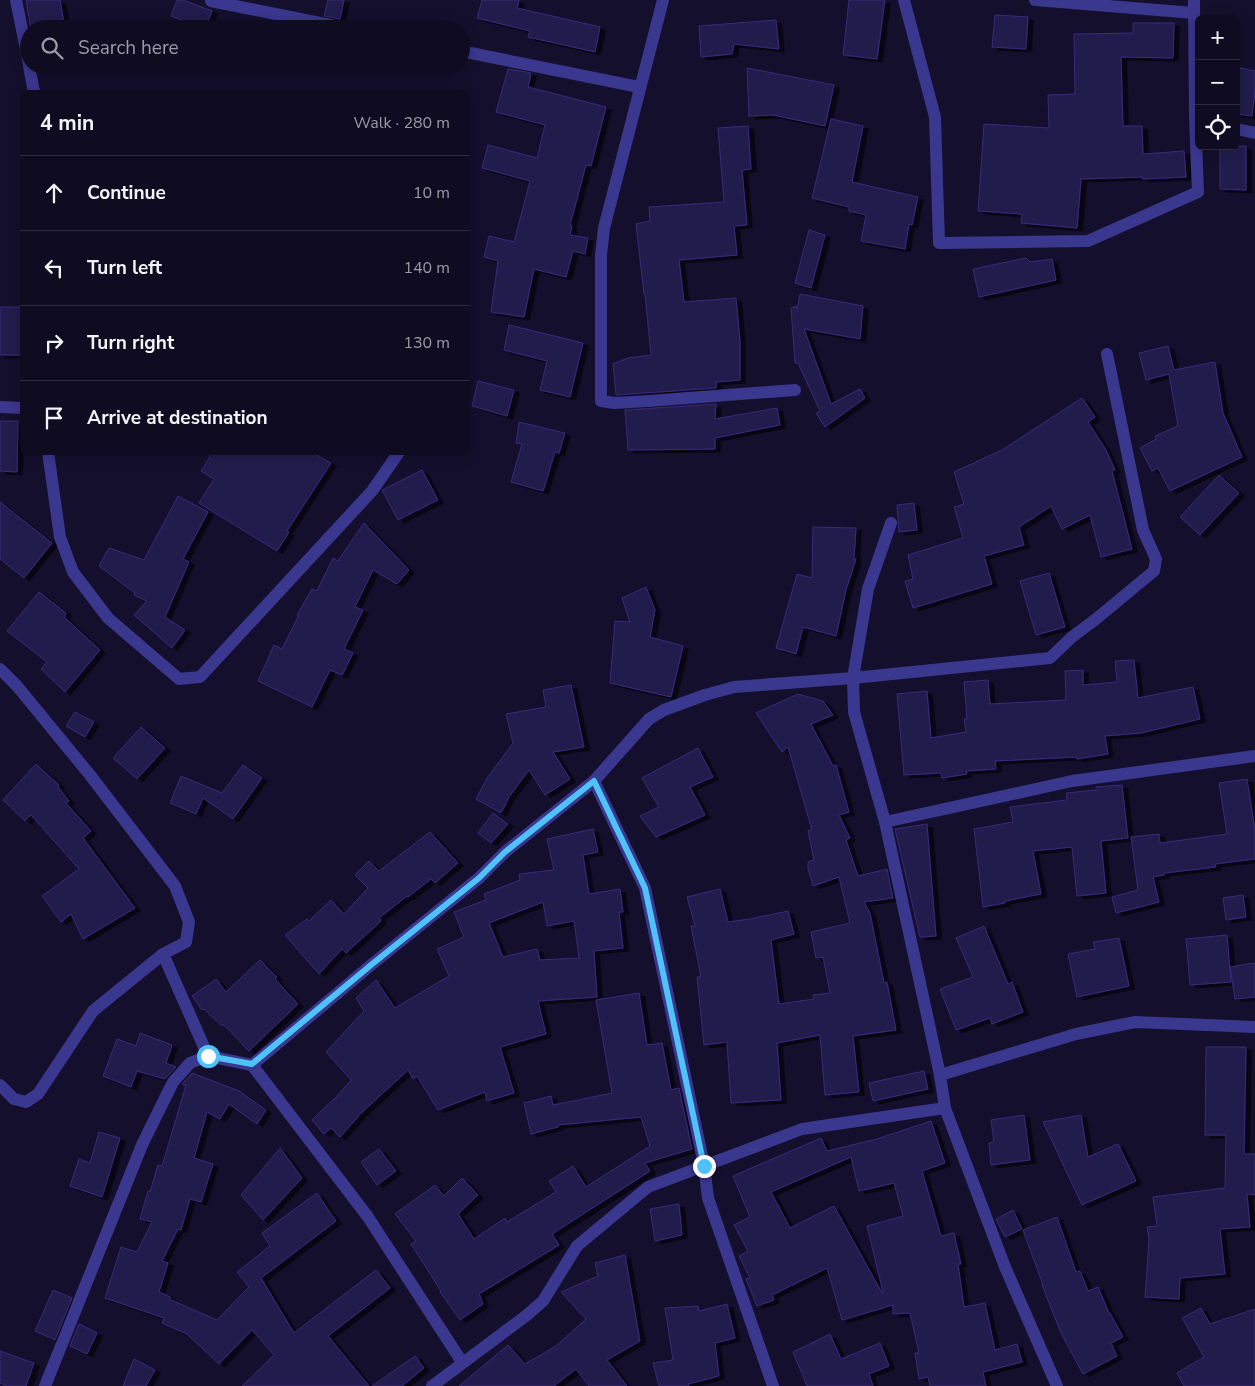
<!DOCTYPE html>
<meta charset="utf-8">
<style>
:root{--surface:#0f0b21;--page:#1d192e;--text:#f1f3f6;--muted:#9b9ba5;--line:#2f2b3f}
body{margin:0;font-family:"Nunito Sans",sans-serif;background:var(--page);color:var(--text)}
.controls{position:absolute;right:15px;top:15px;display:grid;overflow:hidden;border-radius:8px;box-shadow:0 2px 12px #0003}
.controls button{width:45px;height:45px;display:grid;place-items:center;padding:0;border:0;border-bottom:1px solid var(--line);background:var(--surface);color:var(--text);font:25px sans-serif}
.stop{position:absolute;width:15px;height:15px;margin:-11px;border:4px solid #4fc3f7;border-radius:50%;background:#fff}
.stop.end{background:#4fc3f7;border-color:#fff;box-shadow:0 1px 5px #0008}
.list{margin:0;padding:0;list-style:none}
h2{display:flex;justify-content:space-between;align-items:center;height:65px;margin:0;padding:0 20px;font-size:21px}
h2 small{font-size:16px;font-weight:400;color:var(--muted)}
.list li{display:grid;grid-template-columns:32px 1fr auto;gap:15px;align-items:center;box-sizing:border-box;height:75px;padding:0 20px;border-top:1px solid var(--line)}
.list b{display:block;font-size:19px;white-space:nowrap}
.list em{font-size:16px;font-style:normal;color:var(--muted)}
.icon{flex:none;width:28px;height:28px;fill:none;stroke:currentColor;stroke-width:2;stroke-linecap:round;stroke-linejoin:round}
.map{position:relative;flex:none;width:1255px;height:1386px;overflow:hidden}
.search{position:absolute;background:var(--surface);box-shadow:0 2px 12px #0003;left:20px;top:20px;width:450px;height:55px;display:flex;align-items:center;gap:12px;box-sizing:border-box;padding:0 18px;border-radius:28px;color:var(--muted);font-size:19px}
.panel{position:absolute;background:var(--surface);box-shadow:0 2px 12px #0003;left:20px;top:90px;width:450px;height:365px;border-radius:8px}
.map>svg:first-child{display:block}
.building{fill:#241a4e;stroke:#3a2a7c;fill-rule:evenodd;filter:url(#shadow)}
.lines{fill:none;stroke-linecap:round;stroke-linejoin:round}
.minor{stroke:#3a378e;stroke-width:12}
.route{stroke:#4fc3f7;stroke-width:6}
</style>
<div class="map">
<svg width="1255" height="1386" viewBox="0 0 1255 1386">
<defs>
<filter id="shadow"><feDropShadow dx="5.5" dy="3" stdDeviation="0" flood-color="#0009"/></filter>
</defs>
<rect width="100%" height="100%" fill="#140f2c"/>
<!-- building -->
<g class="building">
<polygon points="26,0 60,0 65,29 31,29"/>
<polygon points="177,0 183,0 212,11 205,29 171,16"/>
<polygon points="328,0 344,0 340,19 324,16"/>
<polygon points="482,0 519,0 517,8 600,27 595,52 528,37 530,31 477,18"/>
<polygon points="849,0 885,0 877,59 843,55"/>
<polygon points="995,15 1028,17 1026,49 992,47"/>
<polygon points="776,20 779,49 734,44 732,54 701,57 699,26"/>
<polygon points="1133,23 1174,23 1173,58 1121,57 1123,126 1142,126 1143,154 1184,151 1186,177 1143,179 1143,177 1081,179 1077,228 1021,223 1022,214 978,211 984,124 1049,128 1048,95 1075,94 1074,34 1133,33"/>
<polygon points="1236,67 1255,71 1255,91 1252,116 1236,114"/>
<polygon points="747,68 834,85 825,126 773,115 749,116"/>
<polygon points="508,69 531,73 528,87 606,107 591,166 586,165 570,225 572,226 570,235 588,238 585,254 573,251 566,277 534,269 524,317 491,312 498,261 484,257 489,236 514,242 530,181 482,168 488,145 537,158 545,125 496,112"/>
<polygon points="831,119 863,126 852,182 918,197 912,225 909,224 905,249 861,241 866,215 849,211 849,207 812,198"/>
<polygon points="748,126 751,169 742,170 747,225 734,226 737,255 679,260 684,302 736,298 740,341 740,380 716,382 716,388 616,395 613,364 628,358 651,355 645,294 644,294 636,224 650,221 649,207 724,202 718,128"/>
<polygon points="1220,146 1246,146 1246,190 1220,189"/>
<polygon points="809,230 825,235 811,288 795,283"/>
<polygon points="1026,258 1030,262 1052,259 1056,280 979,297 973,269"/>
<polygon points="800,294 863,306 860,339 804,329 831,404 860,389 865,398 825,427 816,413 820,411 798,363 795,363 791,308 796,306 797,309"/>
<rect x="0" y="307" width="22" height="48"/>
<polygon points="509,325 583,343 570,397 540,390 547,361 504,350"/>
<polygon points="1168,346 1174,370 1215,362 1223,413 1242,457 1170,491 1158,468 1152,471 1140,448 1156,439 1155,436 1178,426 1169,374 1146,380 1139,353"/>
<polygon points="478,381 514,390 507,416 472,406"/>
<polygon points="1082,398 1095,417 1088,422 1106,450 1115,470 1112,471 1132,549 1101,557 1090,515 1062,529 1051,506 1019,527 1024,545 984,556 992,584 913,608 905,581 913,579 908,555 963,538 954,507 964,504 954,472 1002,450"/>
<polygon points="716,404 715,419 777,408 780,425 715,438 715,449 628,450 625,410"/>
<polygon points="0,421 18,421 17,472 0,471"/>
<polygon points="519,422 565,433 559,453 555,452 543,491 511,482 522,444 516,443"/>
<polygon points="213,452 311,452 331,463 287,531 289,532 277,551 199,503 214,479 201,471"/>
<polygon points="422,470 438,500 398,520 382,490"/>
<polygon points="1219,475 1239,493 1200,535 1180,517"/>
<polygon points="178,496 208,512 183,559 189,562 165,617 185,630 172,648 134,615 147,601 134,595 135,593 99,566 109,548 144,560"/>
<polygon points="0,502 52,543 24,578 0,559"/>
<polygon points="914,503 917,530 899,532 897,505"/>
<polygon points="364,523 409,570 397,584 373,570 355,607 363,610 344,649 353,653 342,675 330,670 312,707 258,681 274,645 282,649 299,615 297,615 312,589 317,591 333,558 338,561"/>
<polygon points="813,527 856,528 854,559 856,559 846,590 836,636 803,627 796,654 776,648 797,574 812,578"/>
<polygon points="1049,573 1065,627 1036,635 1020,581"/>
<polygon points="646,587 655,610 650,637 683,646 671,697 610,683 615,621 630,622 622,598"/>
<polygon points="39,592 66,613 64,617 100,650 65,692 41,669 47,662 7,631"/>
<polygon points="1134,660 1138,698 1193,687 1200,719 1141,733 1105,736 1108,754 1077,759 1077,757 995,761 996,769 966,771 967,774 942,778 941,773 904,775 897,694 927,691 931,738 966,732 964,719 967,719 964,682 988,680 990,704 1066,700 1065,671 1083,670 1083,685 1117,682 1115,661"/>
<polygon points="571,685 584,747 553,752 570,779 545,795 529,770 509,797 501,813 476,799 487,778 513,743 506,714 546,707 543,690"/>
<polygon points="798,694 823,701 833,715 811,724 833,766 836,765 849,812 839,815 850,838 846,840 858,876 887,869 893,898 864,902 870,913 884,983 887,982 896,1030 853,1036 859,1092 825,1095 820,1035 777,1043 781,1100 731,1103 727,1042 704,1045 697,977 701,977 691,926 695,926 687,897 720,889 728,922 750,919 788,911 794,934 771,940 779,1004 814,999 813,995 830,993 823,957 816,958 811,932 850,923 839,877 813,886 808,869 808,862 814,860 808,831 812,830 788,747 782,752 756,713"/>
<polygon points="75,712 94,722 85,737 66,726"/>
<polygon points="141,727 165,748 137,779 113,758"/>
<polygon points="698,748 713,777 690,787 705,815 656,837 640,816 659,807 642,778"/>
<polygon points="36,764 59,785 58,787 69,801 66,803 91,831 83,838 135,908 83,939 71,914 61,922 42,896 79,869 31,815 25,821 3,800"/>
<polygon points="243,765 262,778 233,819 203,798 196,814 170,803 181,776 222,793"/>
<polygon points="1247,779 1255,830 1255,859 1215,864 1216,867 1164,873 1164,875 1153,877 1159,902 1116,913 1112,897 1138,890 1131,837 1159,834 1160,843 1227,834 1219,783"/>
<polygon points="1122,785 1128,838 1101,841 1106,893 1077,896 1072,847 1033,851 1041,894 1005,901 1005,903 983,907 974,829 1013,822 1010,807 1067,800 1066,793 1096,790 1096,787"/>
<polygon points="493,813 508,824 491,843 478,833"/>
<polygon points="927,824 936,936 920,937 895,829"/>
<path d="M 593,829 L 598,852 L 583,855 L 589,894 L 620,889 L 623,912 L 619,912 L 623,948 L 594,951 L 597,997 L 538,1001 L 546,1034 L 500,1047 L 514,1093 L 487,1101 L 485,1092 L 438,1110 L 417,1076 L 413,1079 L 408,1070 L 358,1116 L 358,1117 L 340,1137 L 331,1128 L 324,1134 L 312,1120 L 338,1095 L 351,1080 L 326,1052 L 364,1011 L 356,998 L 376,980 L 395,1008 L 449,976 L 437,949 L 464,937 L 454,912 L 486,900 L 484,894 L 520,880 L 519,874 L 554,870 L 547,839 ZM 543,902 L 547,926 L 574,921 L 579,958 L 540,960 L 537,949 L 503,957 L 489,923 Z"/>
<polygon points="430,832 458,863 435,883 431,879 408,897 407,896 379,918 381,921 346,953 342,949 319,974 285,935 307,919 309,921 331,900 344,914 368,888 355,875 369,861 379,871"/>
<polygon points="1243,895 1246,917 1226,920 1223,898"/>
<polygon points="984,926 1008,984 1012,982 1023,1012 992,1024 990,1018 956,1030 940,989 973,977 956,938"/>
<polygon points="1227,935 1231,982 1190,985 1186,939"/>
<polygon points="1119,938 1129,986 1077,997 1068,954 1095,949 1093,942"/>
<polygon points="260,960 277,977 275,979 298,1004 249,1051 223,1024 222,1026 204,1009 202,1010 192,996 216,979 226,992"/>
<polygon points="1255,963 1255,997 1235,999 1230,967"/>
<polygon points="639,993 647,1045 662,1043 671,1090 679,1088 692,1149 645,1163 650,1171 552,1234 559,1245 479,1294 483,1304 460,1320 440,1292 441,1291 411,1244 416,1241 395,1214 435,1185 444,1196 462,1178 478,1195 458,1214 474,1239 505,1218 507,1222 556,1192 549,1181 573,1166 586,1187 650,1146 641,1117 558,1125 558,1127 531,1134 524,1103 551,1096 553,1105 612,1093 596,1000"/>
<polygon points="140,1033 172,1045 166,1063 176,1067 165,1079 137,1071 131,1087 103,1076 117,1039 136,1046"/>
<polygon points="1206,1047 1246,1047 1244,1154 1255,1154 1255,1195 1247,1194 1250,1227 1220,1229 1225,1274 1180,1278 1179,1299 1145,1297 1149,1239 1147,1227 1157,1226 1153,1197 1225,1188 1226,1135 1205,1135"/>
<polygon points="924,1071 928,1089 873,1101 869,1083"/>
<polygon points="192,1073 239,1091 266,1110 257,1124 229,1104 220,1119 207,1112 194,1158 213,1164 201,1202 190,1199 181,1230 178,1229 162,1261 168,1263 159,1292 170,1297 169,1299 217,1320 249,1287 237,1272 270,1246 262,1233 317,1193 336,1221 261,1278 294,1333 376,1270 390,1288 328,1336 369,1386 242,1386 274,1355 252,1330 219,1364 187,1334 162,1323 164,1318 105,1298 121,1247 137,1252 152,1222 140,1219 148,1191 150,1192 158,1165 162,1166 186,1085 182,1084"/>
<polygon points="1024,1115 1030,1160 991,1165 989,1143 994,1142 991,1120"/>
<polygon points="1081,1115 1088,1157 1118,1144 1136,1181 1082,1205 1043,1122"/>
<path d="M 931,1121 L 945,1163 L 922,1171 L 941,1236 L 954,1233 L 961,1264 L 958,1264 L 964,1307 L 985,1303 L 995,1350 L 1017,1344 L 1022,1362 L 983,1372 L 986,1386 L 930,1386 L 928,1377 L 919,1379 L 915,1353 L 919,1353 L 910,1313 L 893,1314 L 893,1305 L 842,1320 L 827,1268 L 772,1295 L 774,1300 L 757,1306 L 746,1279 L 750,1278 L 739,1256 L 748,1251 L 734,1225 L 750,1217 L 733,1176 L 821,1138 L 827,1151 L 877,1139 ZM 851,1157 L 859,1191 L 894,1183 L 903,1216 L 867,1226 L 883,1292 L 882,1293 L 834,1206 L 790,1228 L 771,1192 Z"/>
<polygon points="99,1132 120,1138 102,1197 70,1186 79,1159 90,1163"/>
<polygon points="280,1148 302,1178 263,1220 241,1195"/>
<polygon points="379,1149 396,1171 377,1185 361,1162"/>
<polygon points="679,1204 682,1235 655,1241 650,1209"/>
<polygon points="1013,1210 1022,1229 1005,1237 996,1219"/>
<polygon points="1057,1217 1076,1272 1080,1271 1088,1291 1098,1287 1109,1313 1110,1313 1123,1337 1111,1343 1117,1356 1083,1374 1061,1333 1042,1285 1043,1285 1023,1230"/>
<polygon points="625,1255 640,1341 607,1360 627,1386 589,1386 576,1369 554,1386 459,1386 508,1345 525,1364 556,1346 586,1319 561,1292 598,1276 595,1263"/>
<polygon points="53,1290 72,1298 55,1340 35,1331"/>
<polygon points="727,1304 735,1338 715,1343 719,1376 688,1384 689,1386 659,1386 653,1363 673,1360 665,1308 698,1306 699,1311"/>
<polygon points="1201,1308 1210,1324 1255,1309 1255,1386 1184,1386 1177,1373 1204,1357 1182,1318"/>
<polygon points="79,1324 97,1333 87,1354 70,1346"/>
<polygon points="830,1334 841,1359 880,1343 889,1366 869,1374 873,1386 807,1386 793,1352"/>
<polygon points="0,1351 34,1363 26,1386 8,1386 0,1383"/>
<polygon points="415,1356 424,1368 402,1386 372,1386"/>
<polygon points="134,1359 155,1370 146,1386 123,1386"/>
</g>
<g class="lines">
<!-- minor -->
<g class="minor">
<polyline points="16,0 29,64"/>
<polyline points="663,0 604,228 601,255 601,401 614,403 648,401 795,390"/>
<polyline points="904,0 935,117 939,243 1088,241 1198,192 1195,118"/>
<polyline points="1035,0 1194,13"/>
<polyline points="1194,0 1195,118 1199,119"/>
<polyline points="211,1 350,29"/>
<polyline points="461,51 639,87"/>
<polyline points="29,66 34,92"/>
<polyline points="1236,129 1255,133"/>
<polyline points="0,407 22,408"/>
<polyline points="48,452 60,537 73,572 108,618 179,679 200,677 372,491 399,452"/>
<polyline points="891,523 868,589 853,678 854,712 885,822 940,1075 945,1108 1005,1267 1057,1386"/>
<polyline points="0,669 17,686 90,775 175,886 189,922 186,942 163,954 93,1011 38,1094 26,1102 14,1099 0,1085"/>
<polyline points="594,781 645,888 704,1165 708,1198 773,1386"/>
<polyline points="885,822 1072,781 1255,756"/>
<polyline points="163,954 208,1056"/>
<polyline points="252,1065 368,1217 462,1362"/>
<polyline points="940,1075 1076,1034 1135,1022 1255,1027"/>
<polyline points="45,1386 142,1145 173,1082 190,1063 208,1056 252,1065 371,965 479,878 505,852 594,781 649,719 664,710 705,695 734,687 853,678 1050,658 1072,637 1096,619 1154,571 1156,559 1143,530 1107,354"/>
<polyline points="432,1386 527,1315 543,1301 577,1246 648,1187 802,1129 945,1108"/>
</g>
</g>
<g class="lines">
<!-- route -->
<polyline class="route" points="208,1056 252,1064 371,965 479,878 505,852 594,781 645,888 704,1166"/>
</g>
</svg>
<div class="controls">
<button>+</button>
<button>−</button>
<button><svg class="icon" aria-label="locate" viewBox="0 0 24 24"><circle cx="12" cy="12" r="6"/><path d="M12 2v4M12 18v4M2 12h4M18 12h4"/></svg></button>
</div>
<div class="stop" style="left:208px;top:1056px"></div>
<div class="stop end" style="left:704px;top:1166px"></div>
<div class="search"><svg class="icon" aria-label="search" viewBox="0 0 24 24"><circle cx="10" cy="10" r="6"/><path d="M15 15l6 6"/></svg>Search here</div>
<section class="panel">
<h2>4 min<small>Walk · 280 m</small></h2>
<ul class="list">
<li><svg class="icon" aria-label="ahead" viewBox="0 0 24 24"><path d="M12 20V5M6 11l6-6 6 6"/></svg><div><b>Continue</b></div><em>10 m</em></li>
<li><svg class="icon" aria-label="left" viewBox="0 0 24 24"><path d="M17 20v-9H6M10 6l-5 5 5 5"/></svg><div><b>Turn left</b></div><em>140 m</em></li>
<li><svg class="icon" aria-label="right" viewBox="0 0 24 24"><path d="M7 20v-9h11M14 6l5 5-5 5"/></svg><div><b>Turn right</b></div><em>130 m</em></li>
<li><svg class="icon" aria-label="arrive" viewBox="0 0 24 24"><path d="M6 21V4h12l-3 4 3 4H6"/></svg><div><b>Arrive at destination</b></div></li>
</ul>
</section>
</div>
